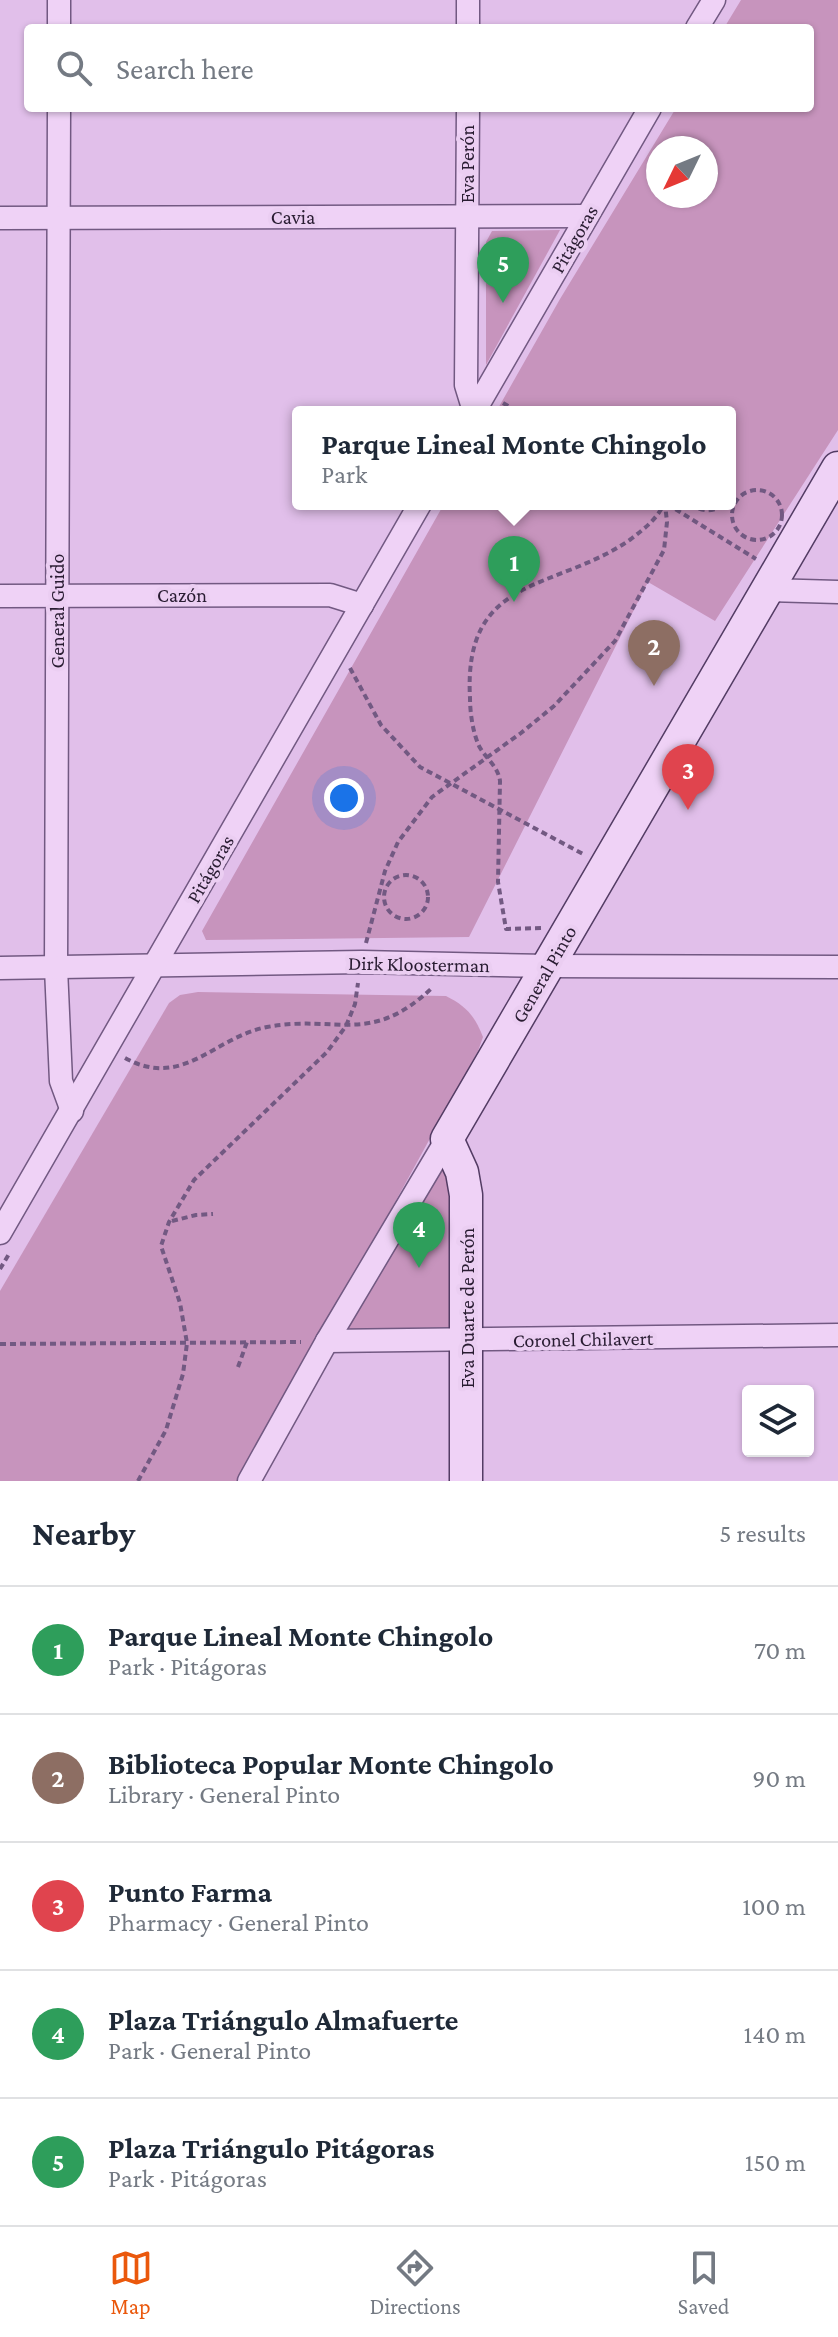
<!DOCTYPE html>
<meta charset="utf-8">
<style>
:root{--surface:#fff;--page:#f2f2f3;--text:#1f2937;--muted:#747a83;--line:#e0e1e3;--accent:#ea580c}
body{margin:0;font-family:"Crimson Pro",serif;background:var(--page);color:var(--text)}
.controls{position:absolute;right:24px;bottom:24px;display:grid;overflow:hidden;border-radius:8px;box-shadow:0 2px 6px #0004}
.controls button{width:72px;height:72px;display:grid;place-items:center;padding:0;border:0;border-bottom:2px solid var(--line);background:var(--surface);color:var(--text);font:40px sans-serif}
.compass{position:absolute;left:646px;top:136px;width:72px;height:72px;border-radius:50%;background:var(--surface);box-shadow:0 2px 6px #0004;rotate:227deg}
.you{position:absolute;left:344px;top:798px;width:28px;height:28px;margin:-20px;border:6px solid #fff;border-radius:50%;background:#1a73e8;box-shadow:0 0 0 12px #1a73e833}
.badge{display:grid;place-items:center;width:52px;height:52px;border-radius:50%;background:var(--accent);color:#fff;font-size:26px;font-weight:700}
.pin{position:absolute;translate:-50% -66px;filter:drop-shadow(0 2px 4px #0008)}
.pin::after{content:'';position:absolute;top:42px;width:28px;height:24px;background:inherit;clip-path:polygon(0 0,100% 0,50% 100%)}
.popup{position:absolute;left:292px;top:406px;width:444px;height:104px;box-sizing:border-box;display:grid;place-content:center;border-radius:8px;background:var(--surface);filter:drop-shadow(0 2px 6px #0005);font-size:26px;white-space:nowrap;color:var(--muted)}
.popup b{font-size:30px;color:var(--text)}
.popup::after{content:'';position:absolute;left:50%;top:100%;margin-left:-16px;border:16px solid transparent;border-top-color:var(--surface)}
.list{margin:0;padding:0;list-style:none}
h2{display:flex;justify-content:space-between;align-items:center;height:104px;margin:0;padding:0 32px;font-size:34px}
h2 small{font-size:26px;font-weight:400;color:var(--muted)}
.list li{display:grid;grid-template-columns:52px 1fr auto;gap:24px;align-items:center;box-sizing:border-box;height:128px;padding:0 32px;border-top:2px solid var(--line)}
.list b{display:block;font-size:30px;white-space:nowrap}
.list p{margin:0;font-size:26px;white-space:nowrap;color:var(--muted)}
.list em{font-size:26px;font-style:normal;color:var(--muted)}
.icon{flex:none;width:44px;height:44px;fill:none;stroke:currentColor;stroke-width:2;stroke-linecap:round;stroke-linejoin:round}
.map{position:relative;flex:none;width:838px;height:1481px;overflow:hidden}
.search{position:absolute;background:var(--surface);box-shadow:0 2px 6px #0004;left:24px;right:24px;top:24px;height:88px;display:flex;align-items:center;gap:20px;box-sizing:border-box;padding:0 28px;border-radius:8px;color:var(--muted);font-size:30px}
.sheet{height:744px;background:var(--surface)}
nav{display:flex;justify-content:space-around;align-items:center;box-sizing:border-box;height:112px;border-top:2px solid var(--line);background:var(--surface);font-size:22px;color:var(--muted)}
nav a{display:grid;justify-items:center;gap:4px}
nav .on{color:var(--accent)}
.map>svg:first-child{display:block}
.green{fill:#c794bd;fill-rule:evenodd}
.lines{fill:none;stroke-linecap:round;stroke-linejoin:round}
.street-casing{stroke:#725982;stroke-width:25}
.secondary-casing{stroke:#533c64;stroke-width:35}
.path{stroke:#725982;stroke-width:4;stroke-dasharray:6 4;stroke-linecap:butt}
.street{stroke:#efd2f6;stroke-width:22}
.secondary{stroke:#efd2f6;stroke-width:32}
.labels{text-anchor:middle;stroke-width:8;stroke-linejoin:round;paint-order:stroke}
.street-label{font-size:20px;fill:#291c32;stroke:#ebcef2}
</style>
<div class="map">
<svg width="838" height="1481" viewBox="0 0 838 1481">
<rect width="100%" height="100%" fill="#e1bfea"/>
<!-- green -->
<g class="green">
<path d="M 741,0 L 838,0 L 838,430 L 715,621 L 648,582 L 469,937 L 206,940 L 202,931 L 444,504 L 730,504 L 730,412 L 496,412 L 560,299 L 676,108 L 810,108 L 810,28 L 724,28 ZM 706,148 L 706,196 L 658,196 L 658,148 Z"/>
<polygon points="560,230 486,365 486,242 492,231"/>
<path d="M 198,992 L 446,996 C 466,1006 475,1016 483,1037 L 478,1051 L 242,1481 L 0,1481 L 0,1291 L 169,1003 L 180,995 Z"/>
<polygon points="447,1139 468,1341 327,1341"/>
</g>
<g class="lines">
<defs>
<g id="street">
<polyline points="59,28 59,0"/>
<polyline points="468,28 468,0"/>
<polyline points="697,28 714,0"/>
<polyline points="59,108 56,968 61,1081 72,1111"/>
<polyline points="468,108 466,385 474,411"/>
<polyline points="0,218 587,216"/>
<polyline points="474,412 650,108"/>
<polyline points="768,590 838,592"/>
<polyline points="0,596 330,595 362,605"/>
<polyline points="0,968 362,962 548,966 838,967"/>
<polyline points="0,1233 420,504"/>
<polyline points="327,1341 838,1335"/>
<polyline points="249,1481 327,1341 447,1139"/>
</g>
<polyline id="secondary" points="466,1481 466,1195 462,1172 447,1139 838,468"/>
</defs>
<!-- street casing -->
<use href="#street" class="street-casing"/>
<!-- secondary casing -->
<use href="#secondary" class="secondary-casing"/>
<!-- path -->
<g class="path">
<polyline points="503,403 518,412"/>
<polyline points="730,473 733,483 730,498"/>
<circle cx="757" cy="515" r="25"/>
<polyline points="667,504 756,559"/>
<path d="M 690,504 C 702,512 713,513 725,504"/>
<polyline points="350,668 381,725 420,767 583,854"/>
<circle cx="406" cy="897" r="22"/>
<path d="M 541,928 L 506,929 L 498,882 L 500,781 C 498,766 486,759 479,746 C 473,733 470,713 470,698 C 463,573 556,592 631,539 C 645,528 656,520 664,504"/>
<polyline points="366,943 385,871 398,842 432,797 521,733 554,706 615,641 664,550 667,522 665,504"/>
<path d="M 125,1058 C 183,1090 214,1037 267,1027 C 338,1014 370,1047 433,987"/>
<polyline points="172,1221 196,1215 213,1214"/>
<polyline points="0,1269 9,1254"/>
<polyline points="0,1344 301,1342"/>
<polyline points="238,1367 247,1342"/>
<polyline points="138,1481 166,1430 183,1374 187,1343 180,1303 161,1246 169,1222 194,1180 327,1052 346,1026 355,1004 358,983"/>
</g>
<!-- street -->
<use href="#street" class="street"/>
<!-- secondary -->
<use href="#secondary" class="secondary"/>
</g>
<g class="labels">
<!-- street labels -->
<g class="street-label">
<text transform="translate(467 164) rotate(-90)" y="7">Eva Perón</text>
<text x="293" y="224">Cavia</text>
<text transform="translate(574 239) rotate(-60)" y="7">Pitágoras</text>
<text x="182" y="602">Cazón</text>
<text transform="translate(57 611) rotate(-90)" y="7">General Guido</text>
<text transform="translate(210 869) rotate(-60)" y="7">Pitágoras</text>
<text transform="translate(419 964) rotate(1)" y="7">Dirk Kloosterman</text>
<text transform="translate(544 974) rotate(-60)" y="7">General Pinto</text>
<text transform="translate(467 1308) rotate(-90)" y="7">Eva Duarte de Perón</text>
<text transform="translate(583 1339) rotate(-1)" y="7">Coronel Chilavert</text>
</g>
</g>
</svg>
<div class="controls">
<button><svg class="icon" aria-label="layers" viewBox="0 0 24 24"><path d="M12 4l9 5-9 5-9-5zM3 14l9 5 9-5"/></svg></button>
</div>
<svg class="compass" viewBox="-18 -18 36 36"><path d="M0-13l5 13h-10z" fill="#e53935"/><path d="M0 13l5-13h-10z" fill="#747a83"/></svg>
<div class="you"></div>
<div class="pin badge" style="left:514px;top:602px;background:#2e9e5b">1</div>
<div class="popup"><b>Parque Lineal Monte Chingolo</b>Park</div>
<div class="pin badge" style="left:654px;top:686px;background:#8d6e63">2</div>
<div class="pin badge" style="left:688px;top:810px;background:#e0444e">3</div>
<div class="pin badge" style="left:419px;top:1268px;background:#2e9e5b">4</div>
<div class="pin badge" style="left:503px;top:303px;background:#2e9e5b">5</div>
<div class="search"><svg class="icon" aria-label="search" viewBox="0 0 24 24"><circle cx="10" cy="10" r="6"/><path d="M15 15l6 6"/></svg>Search here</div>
</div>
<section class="sheet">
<h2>Nearby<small>5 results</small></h2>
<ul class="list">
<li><span class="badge" style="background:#2e9e5b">1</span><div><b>Parque Lineal Monte Chingolo</b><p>Park · Pitágoras</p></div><em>70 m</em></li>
<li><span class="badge" style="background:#8d6e63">2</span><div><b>Biblioteca Popular Monte Chingolo</b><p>Library · General Pinto</p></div><em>90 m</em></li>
<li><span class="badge" style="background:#e0444e">3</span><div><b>Punto Farma</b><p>Pharmacy · General Pinto</p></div><em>100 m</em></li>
<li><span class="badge" style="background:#2e9e5b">4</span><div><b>Plaza Triángulo Almafuerte</b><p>Park · General Pinto</p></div><em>140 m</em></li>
<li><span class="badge" style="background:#2e9e5b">5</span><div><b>Plaza Triángulo Pitágoras</b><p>Park · Pitágoras</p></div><em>150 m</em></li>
</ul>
</section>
<nav>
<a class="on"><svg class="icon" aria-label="map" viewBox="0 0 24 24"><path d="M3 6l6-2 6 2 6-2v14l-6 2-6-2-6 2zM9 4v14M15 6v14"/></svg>Map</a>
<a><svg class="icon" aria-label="directions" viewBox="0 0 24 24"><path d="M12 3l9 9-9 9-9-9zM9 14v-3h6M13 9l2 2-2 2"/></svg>Directions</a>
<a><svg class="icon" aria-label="saved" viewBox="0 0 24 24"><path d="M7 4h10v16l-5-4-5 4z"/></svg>Saved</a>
</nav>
